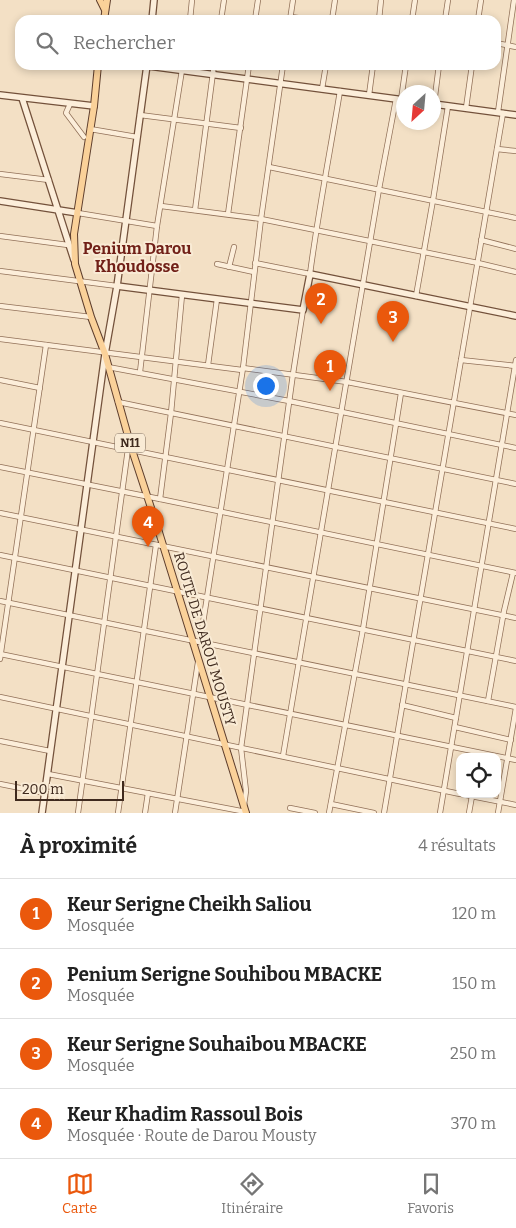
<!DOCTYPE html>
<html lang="fr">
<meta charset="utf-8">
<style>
:root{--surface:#fff;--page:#f2f2f2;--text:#222;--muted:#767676;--line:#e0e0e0;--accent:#ea580c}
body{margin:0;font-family:Bitter,serif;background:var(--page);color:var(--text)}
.controls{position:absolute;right:15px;bottom:15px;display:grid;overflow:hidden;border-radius:10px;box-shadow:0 2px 8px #0003}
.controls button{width:45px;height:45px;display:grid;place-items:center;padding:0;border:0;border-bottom:1px solid var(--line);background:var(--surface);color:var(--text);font:25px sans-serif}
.compass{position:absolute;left:396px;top:85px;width:45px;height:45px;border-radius:50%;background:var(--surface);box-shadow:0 2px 8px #0003;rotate:206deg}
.scale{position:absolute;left:15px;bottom:12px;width:109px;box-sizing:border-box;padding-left:5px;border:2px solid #3f2a1e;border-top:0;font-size:14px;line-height:18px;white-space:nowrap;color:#3f2a1e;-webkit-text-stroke:4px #f9ebd5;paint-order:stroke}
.you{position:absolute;left:265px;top:385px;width:18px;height:18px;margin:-12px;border:4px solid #fff;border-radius:50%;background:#1a73e8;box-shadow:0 0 0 8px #1a73e833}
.badge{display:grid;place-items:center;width:32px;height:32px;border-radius:50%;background:var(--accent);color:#fff;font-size:16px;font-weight:700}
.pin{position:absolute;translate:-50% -41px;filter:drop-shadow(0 1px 2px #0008)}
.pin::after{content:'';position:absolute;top:26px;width:18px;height:15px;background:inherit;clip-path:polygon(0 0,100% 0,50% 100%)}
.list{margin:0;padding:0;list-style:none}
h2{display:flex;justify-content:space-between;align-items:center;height:65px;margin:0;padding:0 20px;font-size:21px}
h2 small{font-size:16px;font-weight:400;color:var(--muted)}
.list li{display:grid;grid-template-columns:32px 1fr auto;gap:15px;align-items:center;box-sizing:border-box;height:70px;padding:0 20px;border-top:1px solid var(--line)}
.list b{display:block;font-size:19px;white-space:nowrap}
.list p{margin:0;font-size:16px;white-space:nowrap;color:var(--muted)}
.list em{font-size:16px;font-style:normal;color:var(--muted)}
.icon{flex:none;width:28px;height:28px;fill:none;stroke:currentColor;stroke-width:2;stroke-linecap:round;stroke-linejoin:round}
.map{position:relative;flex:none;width:516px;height:813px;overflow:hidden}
.search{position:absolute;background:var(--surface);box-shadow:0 2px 8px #0003;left:15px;right:15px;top:15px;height:55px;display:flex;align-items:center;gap:12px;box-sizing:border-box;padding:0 18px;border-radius:15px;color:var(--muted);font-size:19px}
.sheet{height:345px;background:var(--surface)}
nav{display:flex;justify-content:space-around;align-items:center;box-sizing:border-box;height:70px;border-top:1px solid var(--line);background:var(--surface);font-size:14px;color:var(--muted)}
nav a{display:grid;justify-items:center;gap:2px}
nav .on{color:var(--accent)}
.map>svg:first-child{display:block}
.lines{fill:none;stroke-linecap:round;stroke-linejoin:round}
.street-casing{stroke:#917058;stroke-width:6}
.secondary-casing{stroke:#73513b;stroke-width:8}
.primary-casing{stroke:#5e3e2d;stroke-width:8}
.street{stroke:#fceeda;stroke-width:4.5}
.secondary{stroke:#fceeda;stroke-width:5.5}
.primary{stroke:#fad199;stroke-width:6}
.labels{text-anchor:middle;stroke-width:4;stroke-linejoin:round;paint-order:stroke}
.shield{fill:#f9ebd5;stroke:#776455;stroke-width:1}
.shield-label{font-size:12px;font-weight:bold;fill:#3f2a1e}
.street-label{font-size:14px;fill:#3f2a1e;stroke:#f9ebd5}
.quarter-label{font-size:16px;font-weight:bold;fill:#712018;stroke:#f9ebd5}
</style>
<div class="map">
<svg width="516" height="813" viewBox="0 0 516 813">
<rect width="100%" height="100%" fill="#f3e0c5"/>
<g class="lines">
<defs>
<g id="street">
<polyline points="291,17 313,20"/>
<polyline points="152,18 171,20"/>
<polyline points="190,20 192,0"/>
<polyline points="221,20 224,0"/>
<polyline points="255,20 258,0"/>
<polyline points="290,20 293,0"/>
<polyline points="332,20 335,0"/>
<polyline points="379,20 381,0"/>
<polyline points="412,20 415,0"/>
<polyline points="445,20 448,0"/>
<polyline points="478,20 481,0"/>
<polyline points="496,43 516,47"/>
<polyline points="322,89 326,65"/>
<polyline points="369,95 373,65"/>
<polyline points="401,100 406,65"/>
<polyline points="70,104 66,113 84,137"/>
<polyline points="434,104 439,65"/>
<polyline points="466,108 472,65"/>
<polyline points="498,112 514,0"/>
<polyline points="140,115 241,128"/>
<polyline points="90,129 137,137"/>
<polyline points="497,149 516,151"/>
<polyline points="269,167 516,218"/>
<polyline points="0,174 49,180"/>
<polyline points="161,206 261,219 478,263 516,272"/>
<polyline points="195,210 214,65"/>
<polyline points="78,213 157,226"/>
<polyline points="228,214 249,65"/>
<polyline points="0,236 68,245"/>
<polyline points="481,240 516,249"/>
<path d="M 255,263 L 310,274 C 318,213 330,152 340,91"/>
<polyline points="217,264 254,272"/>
<polyline points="229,267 234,247"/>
<polyline points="0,271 117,286"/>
<polyline points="416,296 433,200 448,106"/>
<polyline points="0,306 91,317"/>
<polyline points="0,339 242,370"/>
<polyline points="461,360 516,366"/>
<polyline points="208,365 217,299"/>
<polyline points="108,367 289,401 516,448"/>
<polyline points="243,368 347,382 516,415"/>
<polyline points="140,372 157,226 182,70"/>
<polyline points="0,380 40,388"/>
<polyline points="118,402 516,484"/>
<polyline points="0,423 516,529"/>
<polyline points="0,467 160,499 516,573"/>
<polyline points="160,499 171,413 182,295"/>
<polyline points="0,513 516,618"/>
<polyline points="0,555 516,661"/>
<polyline points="0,601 516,707"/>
<polyline points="200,642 243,368 261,219 283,65"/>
<polyline points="0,654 516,760"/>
<polyline points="0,659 46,345"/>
<polyline points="0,697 460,794"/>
<polyline points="488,701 504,611 513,573"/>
<polyline points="402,705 456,718"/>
<polyline points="455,727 511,740"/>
<polyline points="0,741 50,751"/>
<polyline points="283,756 379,189 396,99"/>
<polyline points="48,774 246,812"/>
<polyline points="0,784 45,793"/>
<polyline points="461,794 516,805"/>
<polyline points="331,804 374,813"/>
<polyline points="244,805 246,791 241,748 293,374 303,310"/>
<polyline points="290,808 315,813"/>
<polyline points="78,813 128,449"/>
<polyline points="118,813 156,545"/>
<polyline points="145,813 148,793"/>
<polyline points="175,813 198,662"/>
<polyline points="329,813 363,629 401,393"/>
<polyline points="384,813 503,113"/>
<polyline points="440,813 516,360"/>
<polyline points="469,813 472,796"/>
<polyline points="498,813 516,708"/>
</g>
<g id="secondary">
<polyline points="152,20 154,0"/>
<polyline points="141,65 404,100"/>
<polyline points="0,95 94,106"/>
<polyline points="22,98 74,260"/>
<polyline points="434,104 516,115"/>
<polyline points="0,201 78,213"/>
<polyline points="117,286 303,310 310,274 516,316"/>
<polyline points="42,813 105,354 117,286 147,65"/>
</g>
<g id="primary">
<polyline points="100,0 105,10"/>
<polyline points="104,20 107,0"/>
<polyline points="98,65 94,106 74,234 75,264 91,317 105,354 132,450 158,529 246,813"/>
</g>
</defs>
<!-- street casing -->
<use href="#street" class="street-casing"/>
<!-- secondary casing -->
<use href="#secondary" class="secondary-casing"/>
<!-- primary casing -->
<use href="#primary" class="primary-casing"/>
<!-- street -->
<use href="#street" class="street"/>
<!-- secondary -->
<use href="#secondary" class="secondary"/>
<!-- primary -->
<use href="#primary" class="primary"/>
</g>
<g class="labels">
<!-- shield labels -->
<rect class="shield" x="115" y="433.5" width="30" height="19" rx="4"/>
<g class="shield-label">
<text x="130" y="447">N11</text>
</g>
<!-- street labels -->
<g class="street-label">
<text transform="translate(205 639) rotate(73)" y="5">ROUTE DE DAROU MOUSTY</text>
</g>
<!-- quarter labels -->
<g class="quarter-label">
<text x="137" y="254">Penium Darou<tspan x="137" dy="18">Khoudosse</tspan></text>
</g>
</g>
</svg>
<div class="controls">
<button><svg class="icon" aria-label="locate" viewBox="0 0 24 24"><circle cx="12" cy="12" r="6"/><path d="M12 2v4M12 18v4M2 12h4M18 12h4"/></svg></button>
</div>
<svg class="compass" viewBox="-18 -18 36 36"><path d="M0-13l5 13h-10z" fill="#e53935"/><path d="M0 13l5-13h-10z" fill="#767676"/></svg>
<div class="scale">200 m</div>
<div class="you"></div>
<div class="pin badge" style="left:330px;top:391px">1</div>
<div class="pin badge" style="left:321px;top:324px">2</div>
<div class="pin badge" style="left:393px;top:342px">3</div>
<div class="pin badge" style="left:148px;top:547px">4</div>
<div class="search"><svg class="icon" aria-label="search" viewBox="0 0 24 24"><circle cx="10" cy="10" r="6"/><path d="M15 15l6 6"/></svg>Rechercher</div>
</div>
<section class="sheet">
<h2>À proximité<small>4 résultats</small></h2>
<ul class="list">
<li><span class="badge">1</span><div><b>Keur Serigne Cheikh Saliou</b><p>Mosquée</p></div><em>120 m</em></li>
<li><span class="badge">2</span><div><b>Penium Serigne Souhibou MBACKE</b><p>Mosquée</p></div><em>150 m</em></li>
<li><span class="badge">3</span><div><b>Keur Serigne Souhaibou MBACKE</b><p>Mosquée</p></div><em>250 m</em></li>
<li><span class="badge">4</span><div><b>Keur Khadim Rassoul Bois</b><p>Mosquée · Route de Darou Mousty</p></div><em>370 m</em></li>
</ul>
</section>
<nav>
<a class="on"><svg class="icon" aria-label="map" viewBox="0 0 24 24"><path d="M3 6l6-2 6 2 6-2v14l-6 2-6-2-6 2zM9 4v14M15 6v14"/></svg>Carte</a>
<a><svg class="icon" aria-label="directions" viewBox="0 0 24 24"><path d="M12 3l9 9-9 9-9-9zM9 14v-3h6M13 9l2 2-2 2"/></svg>Itinéraire</a>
<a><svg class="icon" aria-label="saved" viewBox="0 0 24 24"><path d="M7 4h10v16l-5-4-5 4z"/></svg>Favoris</a>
</nav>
